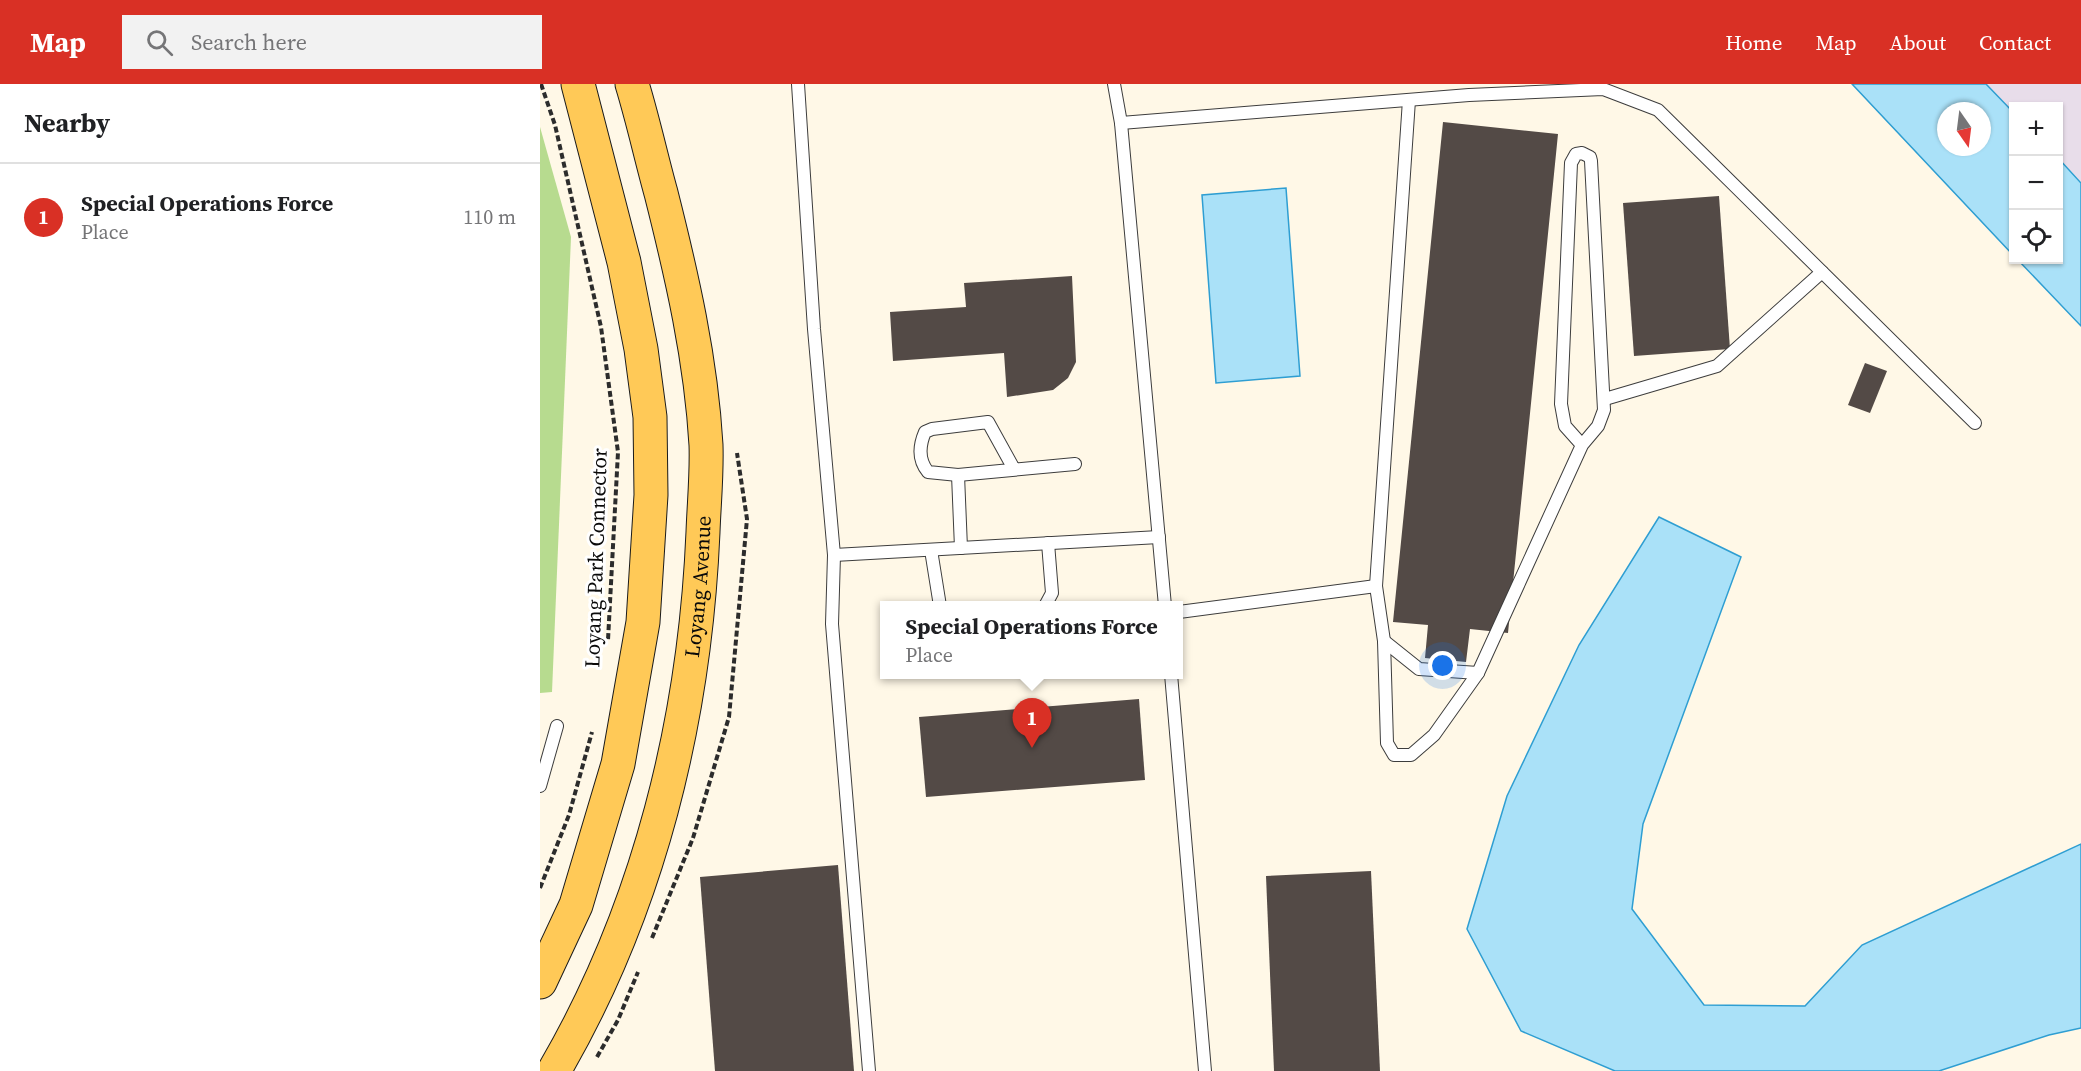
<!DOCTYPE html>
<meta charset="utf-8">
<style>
:root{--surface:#fff;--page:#f2f2f2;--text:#202124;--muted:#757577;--line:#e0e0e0;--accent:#d93025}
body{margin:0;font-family:"Source Serif 4",serif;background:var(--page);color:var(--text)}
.controls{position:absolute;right:18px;top:18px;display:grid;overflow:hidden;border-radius:0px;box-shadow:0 2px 4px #0004}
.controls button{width:54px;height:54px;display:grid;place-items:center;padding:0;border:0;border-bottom:2px solid var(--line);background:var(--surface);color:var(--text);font:30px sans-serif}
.compass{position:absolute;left:1397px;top:18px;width:54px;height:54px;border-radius:50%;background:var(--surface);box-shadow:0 2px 4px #0004;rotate:166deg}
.you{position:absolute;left:903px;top:582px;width:21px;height:21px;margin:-15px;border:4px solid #fff;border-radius:50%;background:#1a73e8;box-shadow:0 0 0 9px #1a73e833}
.badge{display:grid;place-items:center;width:39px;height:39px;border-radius:50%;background:var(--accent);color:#fff;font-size:20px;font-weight:700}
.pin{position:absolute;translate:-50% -50px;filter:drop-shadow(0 2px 3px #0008)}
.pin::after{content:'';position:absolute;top:32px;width:21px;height:18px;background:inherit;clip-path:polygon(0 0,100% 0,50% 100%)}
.popup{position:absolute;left:340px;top:517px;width:303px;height:78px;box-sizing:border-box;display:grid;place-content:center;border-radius:0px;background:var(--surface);filter:drop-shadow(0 2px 4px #0005);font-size:20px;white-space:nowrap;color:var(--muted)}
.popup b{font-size:22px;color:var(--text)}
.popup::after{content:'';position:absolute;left:50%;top:100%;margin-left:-12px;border:12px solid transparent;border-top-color:var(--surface)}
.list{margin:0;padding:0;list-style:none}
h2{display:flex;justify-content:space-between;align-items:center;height:78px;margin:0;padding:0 24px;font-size:26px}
h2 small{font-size:20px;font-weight:400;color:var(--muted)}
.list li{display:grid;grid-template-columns:39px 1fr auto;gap:18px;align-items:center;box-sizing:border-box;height:108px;padding:0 24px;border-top:2px solid var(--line)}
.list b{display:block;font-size:22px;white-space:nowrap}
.list p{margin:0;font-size:20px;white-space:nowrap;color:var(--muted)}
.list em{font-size:20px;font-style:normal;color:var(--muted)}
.icon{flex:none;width:33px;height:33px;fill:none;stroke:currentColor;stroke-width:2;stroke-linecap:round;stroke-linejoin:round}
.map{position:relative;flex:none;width:1541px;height:987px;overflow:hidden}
header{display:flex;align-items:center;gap:36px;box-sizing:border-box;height:84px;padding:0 30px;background:var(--accent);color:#fff}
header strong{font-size:28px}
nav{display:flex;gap:33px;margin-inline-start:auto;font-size:21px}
.search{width:420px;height:54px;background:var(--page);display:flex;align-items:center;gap:15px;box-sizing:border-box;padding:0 21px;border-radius:0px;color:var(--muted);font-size:22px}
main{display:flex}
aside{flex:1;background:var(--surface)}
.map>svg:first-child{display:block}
.industrial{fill:#e8ddea}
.forest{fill:#b7db8f}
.water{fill:#aae1f8;stroke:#2e9ed2;stroke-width:1.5;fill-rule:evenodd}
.building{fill:#534a46}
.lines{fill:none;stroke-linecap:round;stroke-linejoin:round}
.lane-casing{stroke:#3d3d3d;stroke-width:14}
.primary-casing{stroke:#1b1b1b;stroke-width:35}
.path{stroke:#2c2c2c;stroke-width:4;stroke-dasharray:6 3;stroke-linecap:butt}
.lane{stroke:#fff;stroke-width:12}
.primary{stroke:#ffc957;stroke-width:33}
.labels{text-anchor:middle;stroke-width:6;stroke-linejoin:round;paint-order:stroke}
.street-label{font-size:21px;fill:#0a0a0a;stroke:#fff}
</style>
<header>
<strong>Map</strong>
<div class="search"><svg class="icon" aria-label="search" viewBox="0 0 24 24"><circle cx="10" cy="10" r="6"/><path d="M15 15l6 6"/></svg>Search here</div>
<nav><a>Home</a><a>Map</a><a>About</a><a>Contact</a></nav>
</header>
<main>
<aside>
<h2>Nearby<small></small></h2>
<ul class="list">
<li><span class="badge">1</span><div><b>Special Operations Force</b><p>Place</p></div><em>110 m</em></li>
</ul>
</aside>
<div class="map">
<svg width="1541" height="987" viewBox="0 0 1541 987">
<rect width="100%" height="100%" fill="#fff8e7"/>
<!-- industrial -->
<polygon class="industrial" points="1447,0 1541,0 1541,98 1519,74 1518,22 1474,22 1473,28"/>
<!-- forest -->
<polygon class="forest" points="0,43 31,153 12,608 0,609"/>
<!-- water -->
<g class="water">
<path d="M 1312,0 L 1446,0 L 1473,28 L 1473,171 ZM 1406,27 L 1442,27 L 1442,63 L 1406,63 Z"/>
<polygon points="1519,75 1541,99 1541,242 1478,176 1518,176"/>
<polygon points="746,104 760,292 676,299 662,111"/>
<polygon points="1119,433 1201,473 1103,740 1092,825 1164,921 1265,922 1322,861 1541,760 1541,944 1509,951 1399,987 1075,987 981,947 927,845 967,712 1039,561"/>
</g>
<!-- building -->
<g class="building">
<polygon points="903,38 1018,50 968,549 930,545 926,578 885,574 888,541 853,538"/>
<polygon points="1179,112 1190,265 1094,272 1083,119"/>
<polygon points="532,192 536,278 528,294 513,306 467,313 464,269 353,277 350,228 426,223 424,199"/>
<polygon points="1325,279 1347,287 1330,329 1308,321"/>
<polygon points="599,615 605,696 386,713 379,633"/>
<polygon points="298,781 314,987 175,987 160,793"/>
<polygon points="831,787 840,987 734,987 726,792"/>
</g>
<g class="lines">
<defs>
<g id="lane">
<polyline points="258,0 274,245 294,471 292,540 329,987"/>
<polyline points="574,0 581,39 625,522"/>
<polyline points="869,16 836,502 844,557 847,659 854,671 871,671 894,651 938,589 1042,361 1058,342 1064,326 1051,77 1050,73 1042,69 1036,70 1031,79 1021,320 1025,342 1042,361"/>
<polyline points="581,39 929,11 1063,5 1118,26 1435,339"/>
<polyline points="1065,315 1177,282 1282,188"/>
<path d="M 474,385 L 448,338 L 392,345 L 385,348 C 379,362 378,376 388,388 L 418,391 L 535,380"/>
<polyline points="418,391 421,464"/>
<polyline points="391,466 400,522"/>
<polyline points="294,471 619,453"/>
<polyline points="505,522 512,509 508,459"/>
<polyline points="639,528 836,502"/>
<polyline points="844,557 879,585 938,589"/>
<polyline points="631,590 665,987"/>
<polyline points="0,702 17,642"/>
</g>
<g id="primary">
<polyline points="0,898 36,821 78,680 103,538 111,411 110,333 101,265 84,178 38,0"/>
<path id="s1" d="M 14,987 C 109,824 155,636 163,448 C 164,420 167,390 166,361 C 161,275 142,192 121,109 C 111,73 103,36 92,0"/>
</g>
</defs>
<!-- lane casing -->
<use href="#lane" class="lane-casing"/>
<!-- primary casing -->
<use href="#primary" class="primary-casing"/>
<!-- path -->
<g class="path">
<polyline points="1,0 15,41 61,243 78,368 68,556"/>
<polyline points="0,804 29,731 52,648"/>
<polyline points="112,854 153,754 189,633 207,435 197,369"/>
<polyline points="57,973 78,936 98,888"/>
</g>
<!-- lane -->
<use href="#lane" class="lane"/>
<!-- primary -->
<use href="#primary" class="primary"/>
</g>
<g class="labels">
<!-- street labels -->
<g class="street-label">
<text transform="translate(56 474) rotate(-88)" y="7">Loyang Park Connector</text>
<text dy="7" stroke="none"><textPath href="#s1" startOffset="510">Loyang Avenue</textPath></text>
</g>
</g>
</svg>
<div class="controls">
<button>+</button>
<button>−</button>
<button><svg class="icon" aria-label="locate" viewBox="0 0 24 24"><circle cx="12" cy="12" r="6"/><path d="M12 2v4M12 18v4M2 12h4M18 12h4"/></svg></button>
</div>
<svg class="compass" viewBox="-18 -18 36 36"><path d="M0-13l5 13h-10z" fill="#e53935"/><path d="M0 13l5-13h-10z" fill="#757577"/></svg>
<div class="you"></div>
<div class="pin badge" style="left:492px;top:664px">1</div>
<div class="popup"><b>Special Operations Force</b>Place</div>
</div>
</main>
